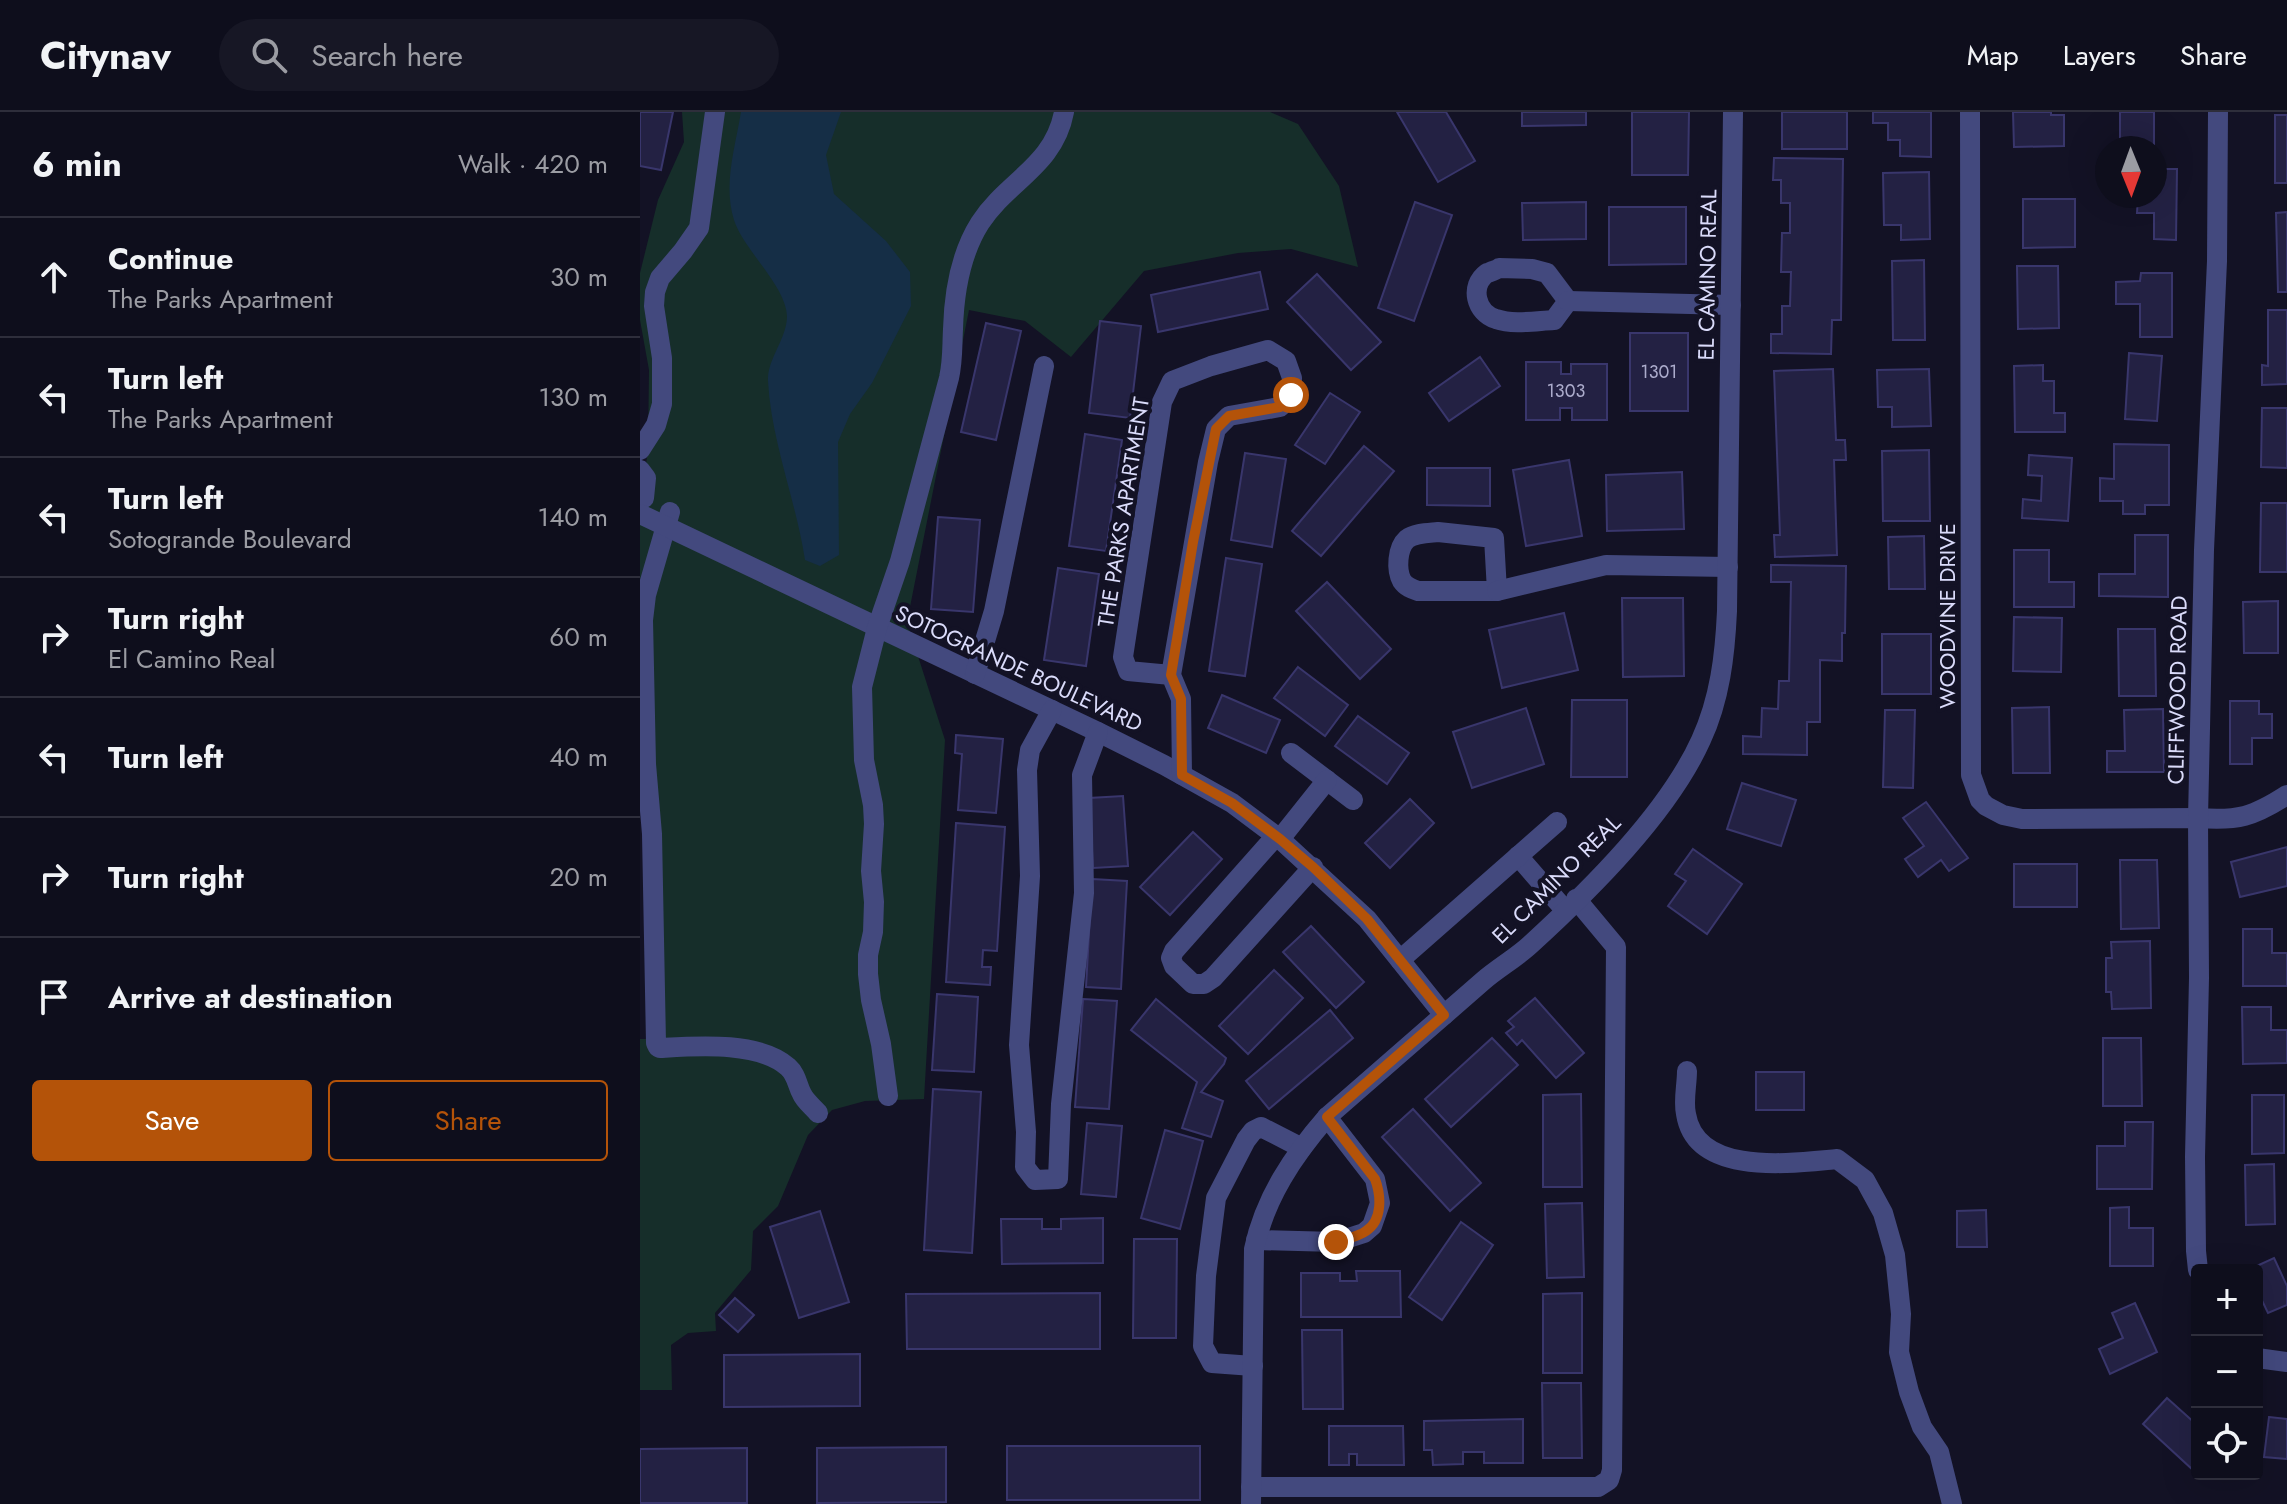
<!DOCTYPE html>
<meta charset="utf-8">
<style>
:root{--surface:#0e0e1c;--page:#171725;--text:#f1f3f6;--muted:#9b9ca3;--line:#2e2e3b;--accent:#b45309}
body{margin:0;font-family:Jost,sans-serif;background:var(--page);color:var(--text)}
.controls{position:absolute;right:24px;bottom:24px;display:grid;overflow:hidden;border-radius:8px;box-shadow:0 8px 32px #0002}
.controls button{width:72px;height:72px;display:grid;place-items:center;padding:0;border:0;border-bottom:2px solid var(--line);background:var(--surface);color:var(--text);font:40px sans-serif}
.compass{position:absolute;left:1455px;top:24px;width:72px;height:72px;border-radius:50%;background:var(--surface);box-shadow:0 8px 32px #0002;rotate:179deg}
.stop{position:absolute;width:24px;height:24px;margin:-18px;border:6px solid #b45309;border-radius:50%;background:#fff}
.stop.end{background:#b45309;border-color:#fff;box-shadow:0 2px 8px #0008}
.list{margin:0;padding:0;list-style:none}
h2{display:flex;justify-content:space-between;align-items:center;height:104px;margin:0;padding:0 32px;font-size:34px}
h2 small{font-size:26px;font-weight:400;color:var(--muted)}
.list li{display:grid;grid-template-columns:52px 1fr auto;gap:24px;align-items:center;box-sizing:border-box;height:120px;padding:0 32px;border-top:2px solid var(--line)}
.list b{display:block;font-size:30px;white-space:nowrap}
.list p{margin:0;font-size:26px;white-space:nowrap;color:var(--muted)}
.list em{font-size:26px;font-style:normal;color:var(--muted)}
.actions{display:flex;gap:16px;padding:24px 32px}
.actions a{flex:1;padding:18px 0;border:2px solid var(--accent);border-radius:8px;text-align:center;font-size:28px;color:var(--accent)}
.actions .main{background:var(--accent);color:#fff}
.icon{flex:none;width:44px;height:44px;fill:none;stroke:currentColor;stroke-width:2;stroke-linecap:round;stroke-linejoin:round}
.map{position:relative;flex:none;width:1647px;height:1392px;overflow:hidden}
header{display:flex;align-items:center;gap:48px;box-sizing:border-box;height:112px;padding:0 40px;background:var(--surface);border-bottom:2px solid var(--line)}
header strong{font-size:38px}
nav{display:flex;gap:44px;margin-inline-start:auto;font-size:28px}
.search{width:560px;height:72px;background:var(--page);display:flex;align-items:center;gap:20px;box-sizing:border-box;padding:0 28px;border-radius:44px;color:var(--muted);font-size:30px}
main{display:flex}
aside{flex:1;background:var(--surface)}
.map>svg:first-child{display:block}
.green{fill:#162e2a}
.water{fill:#152e46}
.building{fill:#232143;stroke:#39366c;stroke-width:2}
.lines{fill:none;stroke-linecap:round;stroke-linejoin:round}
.minor{stroke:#43497e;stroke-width:20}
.route{stroke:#b45309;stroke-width:10}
.labels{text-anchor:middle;stroke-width:8;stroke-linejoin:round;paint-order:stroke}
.number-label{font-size:18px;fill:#acaccc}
.street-label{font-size:22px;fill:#dadbfa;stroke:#131225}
</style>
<header>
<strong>Citynav</strong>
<div class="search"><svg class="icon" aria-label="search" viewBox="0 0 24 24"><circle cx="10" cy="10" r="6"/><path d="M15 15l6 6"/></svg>Search here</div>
<nav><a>Map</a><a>Layers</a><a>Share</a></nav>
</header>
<main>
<aside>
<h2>6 min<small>Walk · 420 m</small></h2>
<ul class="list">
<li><svg class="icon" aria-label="ahead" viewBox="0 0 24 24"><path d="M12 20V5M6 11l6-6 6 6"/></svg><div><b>Continue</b><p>The Parks Apartment</p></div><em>30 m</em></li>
<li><svg class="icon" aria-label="left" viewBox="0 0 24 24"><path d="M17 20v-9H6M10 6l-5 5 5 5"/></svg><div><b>Turn left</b><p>The Parks Apartment</p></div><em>130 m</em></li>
<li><svg class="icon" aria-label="left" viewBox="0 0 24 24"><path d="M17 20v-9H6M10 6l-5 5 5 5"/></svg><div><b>Turn left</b><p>Sotogrande Boulevard</p></div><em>140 m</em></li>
<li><svg class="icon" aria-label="right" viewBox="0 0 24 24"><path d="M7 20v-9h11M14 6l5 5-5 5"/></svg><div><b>Turn right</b><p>El Camino Real</p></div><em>60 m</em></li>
<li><svg class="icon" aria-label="left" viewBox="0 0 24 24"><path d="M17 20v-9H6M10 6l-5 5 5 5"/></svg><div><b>Turn left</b></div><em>40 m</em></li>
<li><svg class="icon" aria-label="right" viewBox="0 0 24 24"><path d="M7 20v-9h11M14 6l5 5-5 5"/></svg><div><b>Turn right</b></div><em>20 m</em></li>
<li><svg class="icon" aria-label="arrive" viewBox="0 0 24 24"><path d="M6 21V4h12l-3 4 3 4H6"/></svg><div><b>Arrive at destination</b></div></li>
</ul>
<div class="actions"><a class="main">Save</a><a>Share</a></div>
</aside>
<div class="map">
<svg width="1647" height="1392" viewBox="0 0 1647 1392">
<rect width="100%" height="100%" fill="#131225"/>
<!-- green -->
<polygon class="green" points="42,0 630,0 658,12 699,74 718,155 651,137 598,141 504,159 431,245 385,209 329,198 267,510 305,628 284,987 225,989 192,998 168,1023 138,1094 113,1119 111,1158 75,1201 76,1219 48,1221 31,1233 32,1278 0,1278 0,927 7,927 0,577 0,400 8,337 9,258 0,208 0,161 18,88 44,30"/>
<!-- water -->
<path class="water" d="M 101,0 L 201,0 L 186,43 L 194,82 L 246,129 L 270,160 L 271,194 L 232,271 L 210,302 L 198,330 L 199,443 L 180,454 L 165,448 C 156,389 131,328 128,269 C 127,247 147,227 147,204 C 146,174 103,137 94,108 C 83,73 95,36 101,0 Z"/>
<!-- building -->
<g class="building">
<polygon points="0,0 33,0 21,58 0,54"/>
<polygon points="757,0 806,0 835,49 798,70"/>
<polygon points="882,0 946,0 946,13 882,14"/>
<polygon points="992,0 1049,0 1048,63 992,63"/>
<rect x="1142" y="0" width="65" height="37"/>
<polygon points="1233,0 1291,0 1291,45 1260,44 1260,28 1248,28 1248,11 1233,11"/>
<polygon points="1373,0 1411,0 1411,3 1424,3 1424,34 1374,35"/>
<rect x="1480" y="0" width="34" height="35"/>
<rect x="1635" y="3" width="12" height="68"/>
<polygon points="1134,46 1203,47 1201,208 1192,208 1191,242 1131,241 1131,222 1142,222 1142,194 1150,194 1151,160 1141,160 1142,121 1150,121 1150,91 1141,91 1141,68 1133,68"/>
<polygon points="1515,57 1537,57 1536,128 1514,127 1514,101 1497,101 1498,84 1515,84"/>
<polygon points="1289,60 1290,127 1261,128 1261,113 1244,113 1243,61"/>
<polygon points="1383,87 1435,87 1435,135 1383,136"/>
<polygon points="775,90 812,103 774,209 738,196"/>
<polygon points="946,90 946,127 883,128 882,91"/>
<polygon points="969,95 1046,95 1046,152 969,153"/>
<polygon points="1647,100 1647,180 1638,180 1636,101"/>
<polygon points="1284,148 1285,228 1253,228 1252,149"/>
<polygon points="1377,154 1418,154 1419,216 1378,217"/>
<polygon points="620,160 628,197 518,220 511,183"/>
<polygon points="1501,161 1532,161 1532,225 1500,225 1500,192 1476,192 1476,170 1500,169"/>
<polygon points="677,162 741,230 711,258 647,190"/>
<polygon points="1628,198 1647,198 1647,272 1622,273 1622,253 1628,254"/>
<polygon points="460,209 501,214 490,306 449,301"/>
<polygon points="346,211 381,219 356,328 321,320"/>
<rect x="990" y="221" width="58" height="78"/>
<polygon points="1489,241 1522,244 1517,309 1485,307"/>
<polygon points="840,245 860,274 809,309 789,281"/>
<polygon points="886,250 921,250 921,262 931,262 931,252 967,252 967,308 932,308 932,296 920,296 920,308 886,308"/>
<polygon points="1403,253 1403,269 1414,269 1414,301 1425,301 1425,320 1375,320 1374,254"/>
<polygon points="1193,257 1196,328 1205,328 1206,348 1194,348 1197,443 1135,445 1134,423 1140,423 1134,259"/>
<polygon points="1289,257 1291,314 1252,315 1252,295 1238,295 1237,258"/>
<polygon points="690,281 720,300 685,352 655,333"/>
<polygon points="1622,296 1647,296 1647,356 1621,355"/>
<polygon points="445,322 482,328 466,439 429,434"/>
<polygon points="1474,332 1529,333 1529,393 1505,393 1505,402 1483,402 1483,389 1460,389 1460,366 1474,367"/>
<polygon points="724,334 754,359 681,444 652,419"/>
<polygon points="1289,338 1290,409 1243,409 1242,339"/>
<polygon points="605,341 646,347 632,435 591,428"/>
<polygon points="1389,343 1432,346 1428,409 1382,406 1383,387 1401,389 1402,364 1388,363"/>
<polygon points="929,348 942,424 886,434 873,358"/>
<polygon points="787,356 850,356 850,394 787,393"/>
<polygon points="1042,360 1044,417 967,419 966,363"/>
<polygon points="1621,391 1647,391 1647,460 1620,460"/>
<polygon points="298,405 340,408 333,500 291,497"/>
<polygon points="1495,423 1528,423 1528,485 1459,484 1459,462 1495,462"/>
<polygon points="1284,424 1285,477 1249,477 1248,425"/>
<polygon points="1374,438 1409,438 1409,470 1434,470 1434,495 1374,495"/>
<polygon points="586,446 622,452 605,564 569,559"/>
<polygon points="1131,453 1206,454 1205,521 1202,521 1202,549 1180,548 1180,610 1167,610 1167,643 1103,642 1103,624 1121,625 1122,596 1138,597 1139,569 1149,569 1151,470 1131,470"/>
<polygon points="418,456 459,462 446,554 404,548"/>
<polygon points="687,470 751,537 720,567 656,499"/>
<polygon points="982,486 1043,486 1044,564 983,565"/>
<polygon points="1638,489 1638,541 1604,541 1603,490"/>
<polygon points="924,501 938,558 862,576 849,518"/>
<polygon points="1374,505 1422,506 1421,560 1373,559"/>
<polygon points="1478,517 1515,517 1516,584 1479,584"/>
<rect x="1242" y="522" width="49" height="60"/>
<polygon points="658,555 708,593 685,624 634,586"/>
<polygon points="582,583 640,608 626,641 568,616"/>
<polygon points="932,588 987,588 987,665 931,665"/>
<polygon points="1590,589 1619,589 1619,602 1632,602 1632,626 1612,626 1612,652 1590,652"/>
<polygon points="1409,595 1410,661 1373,661 1372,596"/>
<polygon points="886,596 904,652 832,676 813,620"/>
<polygon points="1523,597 1524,660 1467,660 1467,639 1485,639 1484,598"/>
<polygon points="1245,598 1275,598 1273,676 1243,675"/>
<polygon points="718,604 769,641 747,672 695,634"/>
<polygon points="316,623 363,627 356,701 318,698 322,642 315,641"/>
<polygon points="1102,671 1156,688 1141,734 1087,717"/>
<polygon points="483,684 488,754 453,756 449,686"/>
<polygon points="770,687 794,711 750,756 725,731"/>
<polygon points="1286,690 1328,746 1309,759 1301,748 1278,765 1265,747 1284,734 1263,706"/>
<polygon points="316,711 365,715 357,839 343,838 342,855 351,855 350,873 306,870"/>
<polygon points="553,720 582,747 530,803 500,775"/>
<polygon points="1647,735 1647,774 1600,785 1591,750"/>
<polygon points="1053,737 1102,772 1067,822 1028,794 1046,769 1035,762"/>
<polygon points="1480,748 1517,748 1519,816 1481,817"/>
<rect x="1374" y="752" width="63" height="43"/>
<polygon points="452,767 487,769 481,877 446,875"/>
<polygon points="671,814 724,870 696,896 643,840"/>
<polygon points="1603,817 1632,817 1632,841 1647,841 1647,874 1603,874"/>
<polygon points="1510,829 1511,896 1472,897 1471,880 1466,880 1466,846 1472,846 1471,830"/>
<polygon points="634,858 663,886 608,942 579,914"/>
<polygon points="297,882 338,885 334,960 292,958"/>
<polygon points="895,886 944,941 916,966 882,928 877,933 866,921 874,915 868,909"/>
<polygon points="443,887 477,889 469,997 435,995"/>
<polygon points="516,887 586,946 584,952 561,980 583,989 571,1025 542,1016 557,970 491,918"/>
<polygon points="1602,895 1631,895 1631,918 1647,918 1647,951 1603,952"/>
<polygon points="690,898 713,926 629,997 606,969"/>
<polygon points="852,926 878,953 811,1015 785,987"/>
<polygon points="1463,926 1501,926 1502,994 1463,994"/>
<rect x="1116" y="960" width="48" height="38"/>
<polygon points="293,977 341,980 332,1141 284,1138"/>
<polygon points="941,982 942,1075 903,1075 903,983"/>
<polygon points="1612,983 1644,983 1644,1041 1612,1042"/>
<polygon points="773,997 841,1071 810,1099 742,1025"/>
<polygon points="1485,1010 1513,1010 1512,1077 1457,1077 1457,1034 1485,1034"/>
<polygon points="447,1011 482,1014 476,1085 441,1082"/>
<polygon points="525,1018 563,1029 540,1117 501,1106"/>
<polygon points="1634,1052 1635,1112 1606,1113 1605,1053"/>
<polygon points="942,1091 944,1165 907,1166 905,1092"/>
<polygon points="1489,1095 1489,1116 1513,1116 1513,1154 1470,1154 1470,1096"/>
<polygon points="1346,1098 1347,1135 1317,1135 1317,1099"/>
<polygon points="180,1099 209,1190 159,1206 130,1115"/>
<polygon points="463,1106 463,1151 362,1152 361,1107 402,1107 402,1117 421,1117 421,1107"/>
<polygon points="821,1110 853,1133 802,1208 769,1185"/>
<polygon points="494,1127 537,1127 536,1226 493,1226"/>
<polygon points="1634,1146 1647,1174 1647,1193 1628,1201 1617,1178 1617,1158 1608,1158"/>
<polygon points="716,1159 760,1159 761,1205 661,1205 661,1161 700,1161 700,1169 717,1169"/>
<polygon points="460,1181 460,1237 267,1237 266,1182"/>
<polygon points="942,1181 942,1261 903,1261 903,1182"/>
<polygon points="95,1186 114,1203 98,1220 79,1203"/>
<polygon points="1495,1191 1517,1240 1470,1262 1459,1237 1483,1226 1472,1201"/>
<polygon points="662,1218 702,1218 703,1297 663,1297"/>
<polygon points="220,1242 220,1294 84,1295 84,1243"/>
<polygon points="902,1271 941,1271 942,1346 903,1346"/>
<polygon points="1527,1286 1557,1313 1557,1354 1553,1358 1503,1312"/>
<polygon points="1629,1305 1647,1307 1647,1347 1624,1345"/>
<polygon points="883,1307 883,1351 844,1351 844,1340 823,1340 823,1352 793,1353 792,1338 784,1338 784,1309"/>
<polygon points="689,1314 763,1314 764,1353 717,1353 717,1342 709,1342 709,1353 689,1353"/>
<rect x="367" y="1334" width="193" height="54"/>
<polygon points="306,1335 306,1390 177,1391 177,1336"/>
<polygon points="107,1336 107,1391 0,1391 0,1337"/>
</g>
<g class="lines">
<!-- minor -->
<g class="minor">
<path d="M 1330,0 L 1331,663 L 1340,688 L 1346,694 L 1363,703 L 1382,707 L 1558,706 C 1598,709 1613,705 1647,683"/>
<path d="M 859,156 L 892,157 L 907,161 L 928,189 L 914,208 C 895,209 873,213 856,207 C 836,201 829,174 847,161 C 848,161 858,157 859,156 Z"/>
<polyline points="928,189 1091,193"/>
<polyline points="0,338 16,313 22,292 22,246 14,194 15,180 20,166 43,139 59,116 75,0"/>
<polyline points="0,358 6,366 4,386"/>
<path d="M 30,400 L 6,483 L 3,508 L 6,652 L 12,722 L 16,931 L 18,935 L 20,936 C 56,934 119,929 148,955 C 157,963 157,973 162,982 C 165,989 173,995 178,1001"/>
<polyline points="0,402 458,620 524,653 592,691 640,727 727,807 804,903"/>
<path d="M 798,420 L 854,426 L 857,479 L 778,479 C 772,477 766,475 762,469 C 756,458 757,436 767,427 C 775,421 789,421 798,420 Z"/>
<polyline points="857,479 966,453 1088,455"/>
<polyline points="335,562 354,499 404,254"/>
<polyline points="531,563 488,559 483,545 522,290 532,269 571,254 628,238 646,249 652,266 651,283 640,295 589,304 576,317 568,350 531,563 541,587 542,663"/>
<polyline points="412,598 390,638 387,658 390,764 379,933 386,1020 385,1055 395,1068 418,1067 421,992 444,781 442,663 458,620"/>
<polyline points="651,641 713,688"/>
<polyline points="636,724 534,839 531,846 534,854 553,872 564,872 573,866 673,755"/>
<polyline points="640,727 687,668"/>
<polyline points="878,744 925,798"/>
<polyline points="760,848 917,710"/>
<path d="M 1047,959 C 1047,973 1043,989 1046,1002 C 1056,1065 1152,1051 1197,1047 L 1225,1068 L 1243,1101 L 1255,1143 L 1261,1202 L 1259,1240 L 1269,1280 L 1282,1315 L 1299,1340 L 1312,1392"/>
<path d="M 248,984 L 241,932 L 231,888 L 228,862 L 228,843 L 233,820 L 234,790 L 231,759 L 234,712 L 233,693 L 224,648 L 222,575 L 237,516 L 260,449 L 309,266 C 313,248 312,236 313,217 C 314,182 321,141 340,111 C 367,69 414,54 424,0"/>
<polyline points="616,1128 696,1130 724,1121 732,1114 740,1091 735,1067 687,1005"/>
<polyline points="1558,1158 1556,1139 1555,1045 1559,866 1558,706 1564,438 1577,149 1578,0"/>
<polyline points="1617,1246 1647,1250"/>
<polyline points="613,1254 572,1251 563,1234 566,1164 576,1086 606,1028 613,1019 621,1015 662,1036"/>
<polyline points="611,1375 958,1375 969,1368 972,1358 976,835 936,787"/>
<path d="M 611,1392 L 614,1137 C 625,1086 653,1044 687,1005 C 739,960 791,914 843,869 C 858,856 876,846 891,832 C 950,778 1028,701 1061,628 C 1080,587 1085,543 1087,499 L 1093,0"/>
</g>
</g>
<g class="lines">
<!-- route -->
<path class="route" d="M 651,283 L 640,295 L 589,304 L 576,317 L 553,430 L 531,563 L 541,587 L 542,663 L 592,691 L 640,727 L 673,755 L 727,807 L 804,903 L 687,1005 L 735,1067 C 741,1083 743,1108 726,1119 C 718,1125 705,1127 696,1130"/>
</g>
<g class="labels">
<!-- number labels -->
<g class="number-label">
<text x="1019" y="266">1301</text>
<text x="926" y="285">1303</text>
</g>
<!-- street labels -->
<g class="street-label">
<text transform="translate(1067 163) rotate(-89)" y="8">EL CAMINO REAL</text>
<text transform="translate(483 400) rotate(-81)" y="8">THE PARKS APARTMENT</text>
<text transform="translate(1307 504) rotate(-90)" y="8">WOODVINE DRIVE</text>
<text transform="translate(379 556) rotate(25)" y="8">SOTOGRANDE BOULEVARD</text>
<text transform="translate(1537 578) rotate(-89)" y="8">CLIFFWOOD ROAD</text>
<text transform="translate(916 767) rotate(-45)" y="8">EL CAMINO REAL</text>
</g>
</g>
</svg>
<div class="controls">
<button>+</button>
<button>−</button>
<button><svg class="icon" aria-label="locate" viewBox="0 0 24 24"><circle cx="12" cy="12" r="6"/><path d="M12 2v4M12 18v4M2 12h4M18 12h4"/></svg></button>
</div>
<svg class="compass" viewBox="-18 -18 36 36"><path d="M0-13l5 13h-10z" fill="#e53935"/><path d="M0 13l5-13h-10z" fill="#9b9ca3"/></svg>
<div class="stop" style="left:651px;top:283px"></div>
<div class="stop end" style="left:696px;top:1130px"></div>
</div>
</main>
